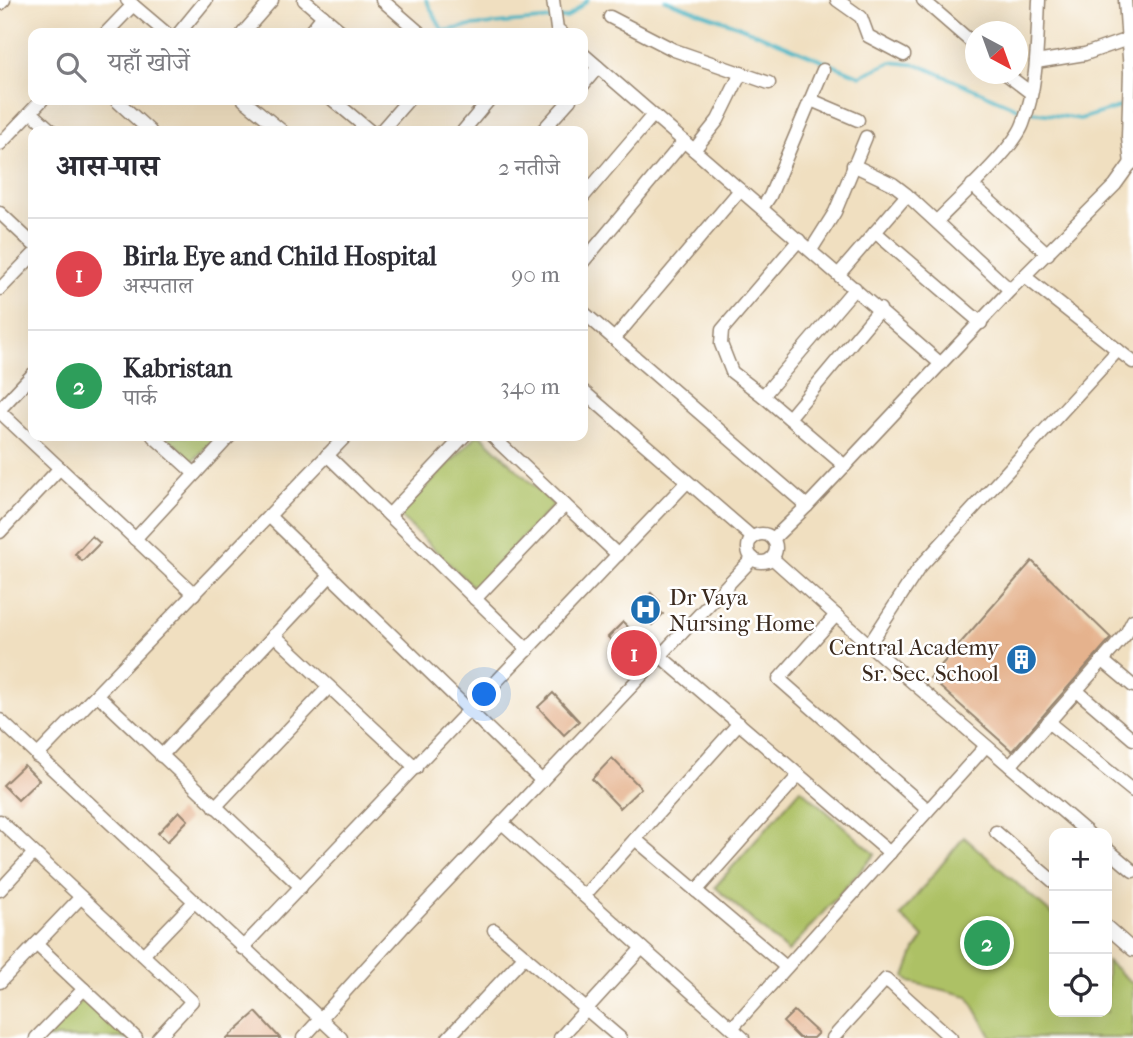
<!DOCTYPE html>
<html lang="hi">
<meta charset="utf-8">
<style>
:root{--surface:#fff;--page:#f2f2f3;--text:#2b2b33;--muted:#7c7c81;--line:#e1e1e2;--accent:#1f6fb2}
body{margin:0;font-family:"IM FELL French Canon","Noto Serif Devanagari",serif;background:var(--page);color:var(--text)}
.controls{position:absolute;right:21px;bottom:21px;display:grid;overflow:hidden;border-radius:14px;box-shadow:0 7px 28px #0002}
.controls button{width:63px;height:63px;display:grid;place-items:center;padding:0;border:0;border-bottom:2px solid var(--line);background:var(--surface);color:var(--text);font:35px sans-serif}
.compass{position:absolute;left:965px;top:21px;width:63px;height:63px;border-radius:50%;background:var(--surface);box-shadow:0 7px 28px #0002;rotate:139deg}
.you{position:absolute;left:485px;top:695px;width:24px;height:24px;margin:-18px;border:5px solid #fff;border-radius:50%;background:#1a73e8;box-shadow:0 0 0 10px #1a73e833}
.badge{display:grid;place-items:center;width:46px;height:46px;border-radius:50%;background:var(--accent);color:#fff;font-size:23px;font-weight:700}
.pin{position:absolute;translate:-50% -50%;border:4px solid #fff;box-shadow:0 2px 7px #0006}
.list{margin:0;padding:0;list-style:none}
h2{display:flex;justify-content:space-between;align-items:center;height:91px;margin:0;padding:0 28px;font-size:30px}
h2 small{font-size:23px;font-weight:400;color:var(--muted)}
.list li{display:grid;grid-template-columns:46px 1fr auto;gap:21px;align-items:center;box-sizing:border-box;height:112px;padding:0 28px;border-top:2px solid var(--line)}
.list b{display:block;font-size:26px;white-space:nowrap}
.list p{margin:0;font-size:23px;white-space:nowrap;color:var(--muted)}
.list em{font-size:23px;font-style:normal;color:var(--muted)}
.icon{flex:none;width:38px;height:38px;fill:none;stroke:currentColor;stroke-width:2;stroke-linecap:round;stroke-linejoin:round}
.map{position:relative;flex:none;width:1133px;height:1038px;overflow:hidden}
.search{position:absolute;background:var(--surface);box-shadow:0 7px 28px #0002;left:28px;top:28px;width:560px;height:77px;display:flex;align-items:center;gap:18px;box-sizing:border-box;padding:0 24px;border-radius:14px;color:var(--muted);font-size:26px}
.panel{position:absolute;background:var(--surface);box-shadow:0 7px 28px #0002;left:28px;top:126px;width:560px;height:315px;border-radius:14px}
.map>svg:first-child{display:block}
.green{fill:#adc165;stroke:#747642;stroke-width:2}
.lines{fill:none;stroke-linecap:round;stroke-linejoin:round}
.stream{stroke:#4ab6c5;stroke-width:3.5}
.building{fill:#e5b28d}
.minor-casing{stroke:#96846f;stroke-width:15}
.minor{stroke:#fff;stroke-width:12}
.labels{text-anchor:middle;stroke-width:5;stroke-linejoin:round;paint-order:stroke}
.poi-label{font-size:23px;fill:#3b2a1e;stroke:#fff;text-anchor:start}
</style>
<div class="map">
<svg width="1133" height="1038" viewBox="0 0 1133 1038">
<rect width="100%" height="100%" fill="#fff"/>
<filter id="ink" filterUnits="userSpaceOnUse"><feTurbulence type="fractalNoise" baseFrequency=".0143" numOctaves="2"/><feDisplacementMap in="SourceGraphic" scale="14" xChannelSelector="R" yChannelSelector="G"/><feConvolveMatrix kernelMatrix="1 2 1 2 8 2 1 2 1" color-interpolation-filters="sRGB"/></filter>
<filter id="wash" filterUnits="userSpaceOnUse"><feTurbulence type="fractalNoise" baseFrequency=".00686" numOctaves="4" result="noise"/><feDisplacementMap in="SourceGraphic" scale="28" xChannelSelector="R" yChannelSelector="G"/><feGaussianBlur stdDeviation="1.57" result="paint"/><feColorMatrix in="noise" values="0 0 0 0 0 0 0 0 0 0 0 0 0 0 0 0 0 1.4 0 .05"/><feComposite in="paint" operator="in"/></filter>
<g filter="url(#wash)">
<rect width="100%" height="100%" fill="#f0dfc0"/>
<!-- green -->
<g class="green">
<polygon points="166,436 217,436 193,461"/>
<polygon points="476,436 482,436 554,505 474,588 399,515"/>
<polygon points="801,789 875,854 788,952 715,887"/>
<polygon points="964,837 1054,916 1054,1012 1107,1012 1107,961 1133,984 1133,1038 992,1038 968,996 910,982 905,977 915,950 924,937 900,916"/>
<polygon points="84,997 130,1038 47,1038"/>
</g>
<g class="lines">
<!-- stream -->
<g class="stream">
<polyline points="426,0 443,31 471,26 552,19"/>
<polyline points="665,0 736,25 860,76 891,62 919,65 1024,111"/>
<polyline points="559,18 567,18 588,0"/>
<polyline points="1032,112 1080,119 1126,105"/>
</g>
</g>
<g id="blocks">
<!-- building -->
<g class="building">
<polygon points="92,536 100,543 82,561 75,554"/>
<polygon points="1032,561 1111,638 1012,751 930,678"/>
<polygon points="651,593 660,602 655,606 663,614 652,625 635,608"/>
<polygon points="623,622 653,651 638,667 608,637"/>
<polygon points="553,693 579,721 564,735 538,707"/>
<polygon points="612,758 641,788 620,808 592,779"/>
<polygon points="24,765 39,780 18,800 3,785"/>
<polygon points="179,811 188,820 167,842 158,833"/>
<polygon points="794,1011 818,1033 813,1038 799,1038 783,1022"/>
<polygon points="256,1012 280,1038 227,1038"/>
</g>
</g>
</g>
<g filter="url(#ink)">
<use href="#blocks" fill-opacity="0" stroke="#96846f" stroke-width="2"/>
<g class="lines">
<defs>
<g id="minor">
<polyline points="127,0 166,33"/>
<polyline points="304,0 343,33"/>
<polyline points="382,0 420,33"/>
<polyline points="553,0 557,29 562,33"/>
<polyline points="837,0 861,17 868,36 904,55"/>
<polyline points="923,0 976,46"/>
<polyline points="1125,0 1130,72 1128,137 1131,164"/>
<polyline points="0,4 4,0"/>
<polyline points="610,17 674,50 769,83"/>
<polyline points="106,33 133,5"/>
<polyline points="179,33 206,0"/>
<polyline points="243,33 272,0"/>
<polyline points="309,33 323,16"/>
<polyline points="583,54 941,364"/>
<polyline points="1036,62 1085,54 1128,39"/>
<polyline points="1006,74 1031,93"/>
<polyline points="583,85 598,67"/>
<polyline points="116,100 150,131"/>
<polyline points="244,100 282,131"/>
<polyline points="333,100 370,131"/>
<polyline points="811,100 858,120"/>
<polyline points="31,112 52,131"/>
<polyline points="381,131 408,100"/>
<polyline points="463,131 489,100"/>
<polyline points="542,131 570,100"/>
<polyline points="0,144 42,100"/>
<polyline points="694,150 718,120 741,73"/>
<polyline points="853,165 893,184 906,194 1010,290"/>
<polyline points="972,185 1048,254"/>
<polyline points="583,197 653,115"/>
<polyline points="762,208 770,196 823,70"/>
<polyline points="0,213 33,244"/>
<path d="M 937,221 C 958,199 1014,149 1023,124 C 1038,85 1037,41 1039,0"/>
<polyline points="875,232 981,323"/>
<polyline points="799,240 722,330 721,344 732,372 763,396 845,466"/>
<polyline points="811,250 835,212 866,137"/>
<polyline points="583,262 684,141"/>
<polyline points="839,274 907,195"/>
<polyline points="1024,276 1133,362"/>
<polyline points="0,289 33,255"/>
<polyline points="583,312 807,506"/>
<polyline points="614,339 740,190"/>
<polyline points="583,391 753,538"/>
<polyline points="763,396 855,288"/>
<polyline points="0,409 33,374"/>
<polyline points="0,412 194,594"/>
<polyline points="789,418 880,309"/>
<polyline points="153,436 195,474"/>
<polyline points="492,436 618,555"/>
<polyline points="327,455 528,650"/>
<polyline points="389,515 464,436"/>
<polyline points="269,516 542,781"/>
<polyline points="0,532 60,468"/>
<circle cx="762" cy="548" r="14"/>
<polyline points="135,539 230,436"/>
<polyline points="773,539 807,506 1010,290 1115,185 1133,160"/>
<polyline points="772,558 883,657 1088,833"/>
<polyline points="475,599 565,505"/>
<polyline points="836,615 779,679 928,810"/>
<polyline points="274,635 416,768"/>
<polyline points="869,645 919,568 1118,350"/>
<polyline points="660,656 890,853"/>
<polyline points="1102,660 1133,686"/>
<polyline points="1076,690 1133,739"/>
<polyline points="97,694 301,887"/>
<polyline points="0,720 341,1038"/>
<polyline points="1048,722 1133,791"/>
<polyline points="37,756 346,436"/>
<polyline points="161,756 330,576"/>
<polyline points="1010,766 1126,634 1133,620"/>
<polyline points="215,807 329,687"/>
<polyline points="0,821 192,1001 158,1038"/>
<polyline points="502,823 743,1038"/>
<polyline points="996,832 1054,882"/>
<polyline points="635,839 786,967"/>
<polyline points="1107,849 1133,871"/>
<polyline points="0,890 34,853"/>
<polyline points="696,891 799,775"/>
<polyline points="584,896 739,723"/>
<polyline points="1107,927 1133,950"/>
<polyline points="494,930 620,1038"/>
<polyline points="36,944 136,1038"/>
<polyline points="242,948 687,482"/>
<polyline points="143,955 194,902"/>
<polyline points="0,982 81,897"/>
<polyline points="732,1028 986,746"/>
<polyline points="36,1038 84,989"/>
<polyline points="303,1038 406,924 753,558"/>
<polyline points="448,1038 525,956"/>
<polyline points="560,1038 642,948"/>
<polyline points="833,1038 886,979 951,1038"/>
</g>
</defs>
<!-- minor casing -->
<use href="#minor" class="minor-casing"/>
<!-- minor -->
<use href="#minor" class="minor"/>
</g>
</g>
<!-- icons -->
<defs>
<symbol id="hospital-disc" viewBox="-11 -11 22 22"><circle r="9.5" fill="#1f6fb2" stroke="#fff"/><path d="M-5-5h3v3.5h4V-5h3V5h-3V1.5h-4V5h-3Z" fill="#fff"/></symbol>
<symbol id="building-disc" viewBox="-11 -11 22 22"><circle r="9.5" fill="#1f6fb2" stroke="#fff"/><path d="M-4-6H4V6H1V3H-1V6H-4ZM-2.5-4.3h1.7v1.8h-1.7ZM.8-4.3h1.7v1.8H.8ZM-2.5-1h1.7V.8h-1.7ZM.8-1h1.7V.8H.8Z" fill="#fff"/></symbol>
</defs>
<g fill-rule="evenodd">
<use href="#hospital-disc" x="628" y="592" width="35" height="35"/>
<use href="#building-disc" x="1004" y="642" width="35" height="35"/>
</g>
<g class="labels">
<!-- poi labels -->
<g class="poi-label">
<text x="669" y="605">Dr Vaya<tspan x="669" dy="26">Nursing Home</tspan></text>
<text x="999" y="655" text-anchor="end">Central Academy<tspan x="999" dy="26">Sr. Sec. School</tspan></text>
</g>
</g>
</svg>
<div class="controls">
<button>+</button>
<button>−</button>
<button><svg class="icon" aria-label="locate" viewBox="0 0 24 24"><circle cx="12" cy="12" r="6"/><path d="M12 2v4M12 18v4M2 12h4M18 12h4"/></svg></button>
</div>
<svg class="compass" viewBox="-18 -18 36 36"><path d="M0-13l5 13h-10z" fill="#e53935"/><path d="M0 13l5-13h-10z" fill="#7c7c81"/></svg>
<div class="you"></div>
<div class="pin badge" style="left:634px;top:653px;background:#e0444e">1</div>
<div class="pin badge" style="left:987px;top:943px;background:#2e9e5b">2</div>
<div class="search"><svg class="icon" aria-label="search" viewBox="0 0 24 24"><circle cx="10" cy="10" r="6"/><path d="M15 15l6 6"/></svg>यहाँ खोजें</div>
<section class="panel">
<h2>आस-पास<small>2 नतीजे</small></h2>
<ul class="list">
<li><span class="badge" style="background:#e0444e">1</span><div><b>Birla Eye and Child Hospital</b><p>अस्पताल</p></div><em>90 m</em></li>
<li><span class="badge" style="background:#2e9e5b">2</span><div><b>Kabristan</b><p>पार्क</p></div><em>340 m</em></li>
</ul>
</section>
</div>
